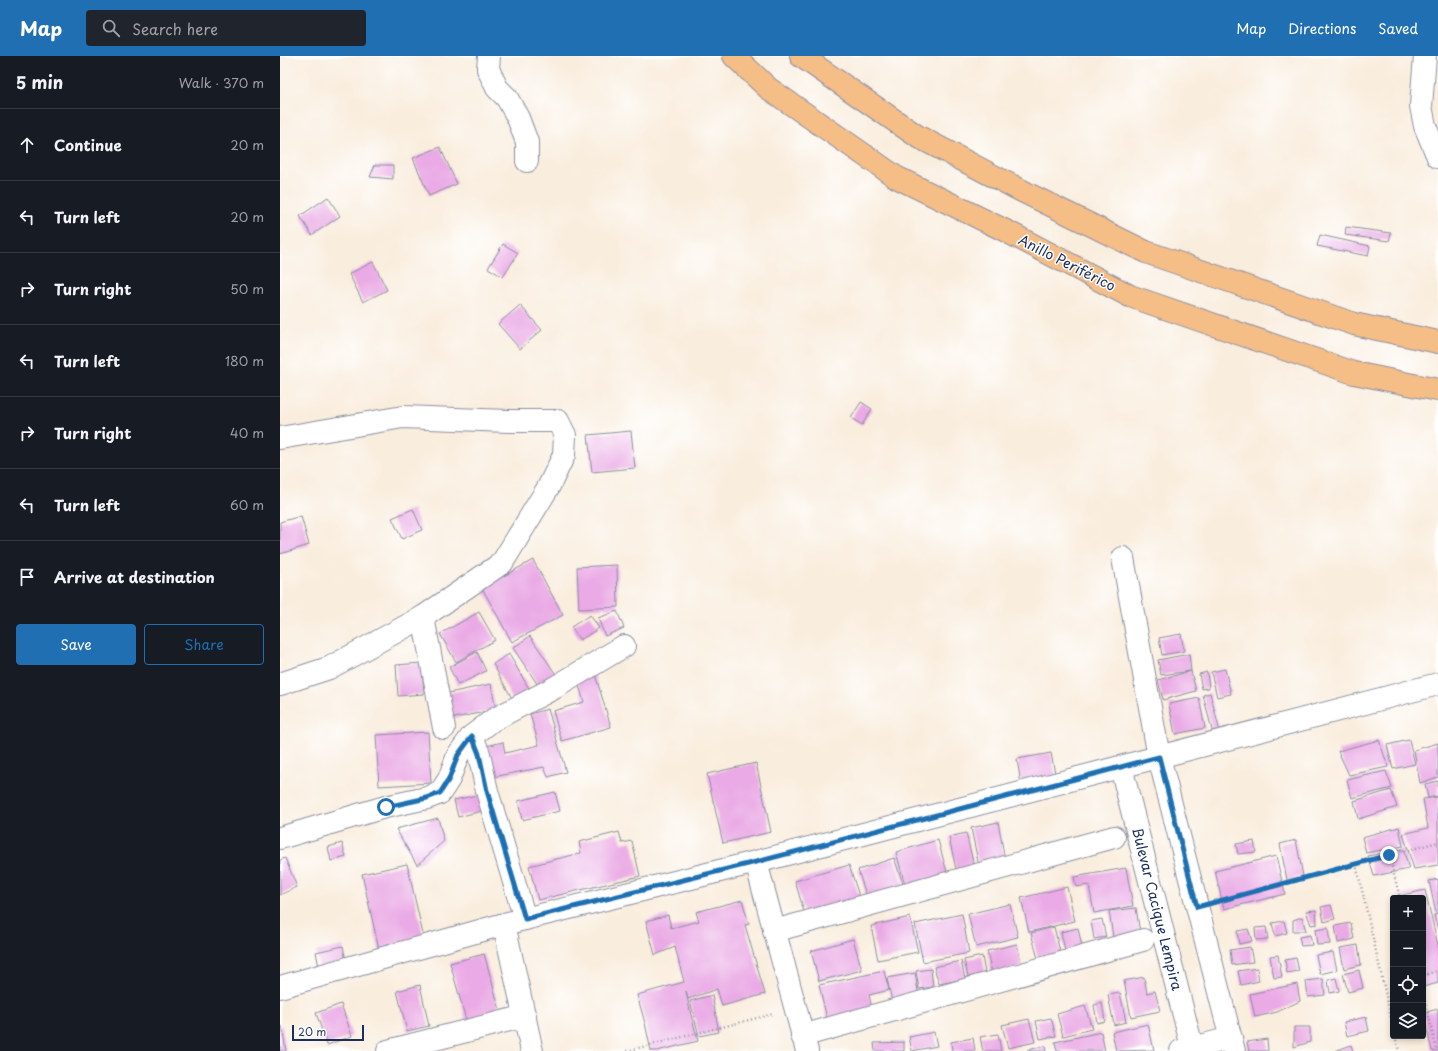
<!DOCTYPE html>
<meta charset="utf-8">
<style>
:root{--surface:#171b24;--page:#20242c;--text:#f1f3f6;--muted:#9ea1a6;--line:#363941;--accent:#1f6fb2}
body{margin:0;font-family:"Playpen Sans",sans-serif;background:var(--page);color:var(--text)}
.controls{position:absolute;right:12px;bottom:12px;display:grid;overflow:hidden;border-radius:4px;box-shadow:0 2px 6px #0003}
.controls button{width:36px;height:36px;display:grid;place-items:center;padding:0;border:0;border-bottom:1px solid var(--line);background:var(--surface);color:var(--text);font:20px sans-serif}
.scale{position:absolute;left:12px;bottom:10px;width:72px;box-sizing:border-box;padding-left:4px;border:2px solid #1b2f5e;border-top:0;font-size:11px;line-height:14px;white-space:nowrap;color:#1b2f5e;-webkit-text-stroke:3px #fff;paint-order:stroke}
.stop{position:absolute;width:12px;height:12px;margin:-9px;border:3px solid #1f6fb2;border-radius:50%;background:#fff}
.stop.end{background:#1f6fb2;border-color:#fff;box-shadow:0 1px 4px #0008}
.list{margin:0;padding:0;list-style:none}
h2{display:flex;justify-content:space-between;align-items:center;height:52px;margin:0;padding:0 16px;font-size:17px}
h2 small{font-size:13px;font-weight:400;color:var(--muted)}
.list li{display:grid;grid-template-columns:26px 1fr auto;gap:12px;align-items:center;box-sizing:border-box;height:72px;padding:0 16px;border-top:1px solid var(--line)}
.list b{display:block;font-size:15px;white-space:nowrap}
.list em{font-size:13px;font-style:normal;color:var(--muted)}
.actions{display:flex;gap:8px;padding:12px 16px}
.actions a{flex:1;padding:9px 0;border:1px solid var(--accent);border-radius:4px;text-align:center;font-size:14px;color:var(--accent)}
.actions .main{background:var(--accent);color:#fff}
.icon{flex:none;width:22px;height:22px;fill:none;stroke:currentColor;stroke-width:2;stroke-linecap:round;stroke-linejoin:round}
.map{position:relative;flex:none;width:1158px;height:995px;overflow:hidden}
header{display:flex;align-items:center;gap:24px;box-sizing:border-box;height:56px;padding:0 20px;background:var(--accent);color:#fff}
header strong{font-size:19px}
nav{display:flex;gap:22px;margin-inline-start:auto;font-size:14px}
.search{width:280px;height:36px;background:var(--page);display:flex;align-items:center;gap:10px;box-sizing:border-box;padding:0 14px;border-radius:4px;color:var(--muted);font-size:15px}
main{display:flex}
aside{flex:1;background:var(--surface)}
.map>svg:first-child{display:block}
.building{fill:#eaaae5}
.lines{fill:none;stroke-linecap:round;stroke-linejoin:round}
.minor-casing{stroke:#8a8e9e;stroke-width:24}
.highway-casing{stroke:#8a8e9e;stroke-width:24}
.path{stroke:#8a8e9e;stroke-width:2.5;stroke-dasharray:1 3;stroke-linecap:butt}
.minor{stroke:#fff;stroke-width:22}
.highway{stroke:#f6be87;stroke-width:22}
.route{stroke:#1f6fb2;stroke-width:5}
.labels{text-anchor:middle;stroke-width:3;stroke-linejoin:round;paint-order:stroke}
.street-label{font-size:14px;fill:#1b2f5e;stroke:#fff}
</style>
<header>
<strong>Map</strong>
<div class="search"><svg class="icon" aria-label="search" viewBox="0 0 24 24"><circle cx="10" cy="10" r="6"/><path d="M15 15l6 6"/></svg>Search here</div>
<nav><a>Map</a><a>Directions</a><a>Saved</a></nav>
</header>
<main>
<aside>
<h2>5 min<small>Walk · 370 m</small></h2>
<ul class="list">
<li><svg class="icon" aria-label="ahead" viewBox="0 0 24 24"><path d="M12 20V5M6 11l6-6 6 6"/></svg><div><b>Continue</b></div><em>20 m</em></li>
<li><svg class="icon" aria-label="left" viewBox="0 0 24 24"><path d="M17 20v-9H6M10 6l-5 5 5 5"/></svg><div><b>Turn left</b></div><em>20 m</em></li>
<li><svg class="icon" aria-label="right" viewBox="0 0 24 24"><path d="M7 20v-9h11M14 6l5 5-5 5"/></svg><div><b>Turn right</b></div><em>50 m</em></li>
<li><svg class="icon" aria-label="left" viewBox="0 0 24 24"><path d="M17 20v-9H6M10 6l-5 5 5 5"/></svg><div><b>Turn left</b></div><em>180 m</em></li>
<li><svg class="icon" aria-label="right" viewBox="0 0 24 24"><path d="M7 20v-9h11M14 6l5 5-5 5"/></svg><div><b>Turn right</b></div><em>40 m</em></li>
<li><svg class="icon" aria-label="left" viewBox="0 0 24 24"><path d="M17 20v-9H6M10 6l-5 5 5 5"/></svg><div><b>Turn left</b></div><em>60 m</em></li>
<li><svg class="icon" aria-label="arrive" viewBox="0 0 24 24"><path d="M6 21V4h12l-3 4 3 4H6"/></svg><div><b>Arrive at destination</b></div></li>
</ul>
<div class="actions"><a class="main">Save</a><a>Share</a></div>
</aside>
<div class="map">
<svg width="1158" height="995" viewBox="0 0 1158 995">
<rect width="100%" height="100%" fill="#fff"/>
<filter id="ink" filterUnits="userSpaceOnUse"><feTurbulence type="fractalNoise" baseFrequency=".025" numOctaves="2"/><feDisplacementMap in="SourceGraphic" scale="8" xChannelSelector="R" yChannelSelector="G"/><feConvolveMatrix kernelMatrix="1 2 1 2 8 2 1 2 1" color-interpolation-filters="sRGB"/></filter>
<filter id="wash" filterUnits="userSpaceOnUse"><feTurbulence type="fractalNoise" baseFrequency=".012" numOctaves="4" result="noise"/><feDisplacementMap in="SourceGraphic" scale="16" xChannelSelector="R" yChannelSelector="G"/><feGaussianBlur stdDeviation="0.9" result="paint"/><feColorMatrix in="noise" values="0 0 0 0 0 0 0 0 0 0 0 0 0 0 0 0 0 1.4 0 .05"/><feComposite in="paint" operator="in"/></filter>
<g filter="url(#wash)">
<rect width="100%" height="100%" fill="#f9eddd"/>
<g id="blocks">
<!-- building -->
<g class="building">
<polygon points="160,91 177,128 149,140 133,102"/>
<polygon points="95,109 113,109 113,123 90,121"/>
<polygon points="48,141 60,160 32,179 20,160"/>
<polygon points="1066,171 1111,177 1109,185 1065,179"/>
<polygon points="1040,179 1090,190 1088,200 1037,190"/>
<polygon points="223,188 238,197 223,221 208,212"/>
<polygon points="93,206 107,234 83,246 69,218"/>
<polygon points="240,249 262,274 240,293 218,268"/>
<polygon points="581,346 592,353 582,369 571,362"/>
<polygon points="351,375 355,412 312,416 308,379"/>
<polygon points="133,453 142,474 122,483 112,462"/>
<polygon points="21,460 29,489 0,498 0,466"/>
<polygon points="253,504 283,559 232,586 202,532"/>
<polygon points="337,509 338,551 299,553 297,511"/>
<polygon points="337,555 344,572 325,580 318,562"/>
<polygon points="199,556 215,584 176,606 160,578"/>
<polygon points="310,559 319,572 300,584 291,571"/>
<polygon points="901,578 904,595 882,599 879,582"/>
<polygon points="250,580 277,620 260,632 233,592"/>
<polygon points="197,596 206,615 178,629 169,611"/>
<polygon points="229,598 251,636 234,646 213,608"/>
<polygon points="909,598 911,615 881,619 878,604"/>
<polygon points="142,607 144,638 118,640 116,609"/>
<polygon points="945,613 951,638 937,641 931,616"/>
<polygon points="911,615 916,635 883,644 878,624"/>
<polygon points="927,616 929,632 922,633 919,618"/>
<polygon points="315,618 331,671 282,685 273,655 304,646 297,623"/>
<polygon points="211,628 216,654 169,663 164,638"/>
<polygon points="930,637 940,676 933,678 923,639"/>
<polygon points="919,642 925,672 895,678 889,648"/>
<polygon points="268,653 286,716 268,721 264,711 213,721 206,690 223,686 225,697 259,689 250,658"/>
<polygon points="148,676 151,727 99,730 96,679"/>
<polygon points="1099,684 1108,711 1069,719 1058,695"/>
<polygon points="1129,684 1135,708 1113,713 1107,689"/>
<polygon points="1158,687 1158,721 1140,727 1134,694"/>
<polygon points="771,697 776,722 741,728 737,703"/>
<polygon points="476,707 491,776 443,787 427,718"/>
<polygon points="1106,715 1112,732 1072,742 1067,724"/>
<polygon points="1158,725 1158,740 1148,742 1145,728"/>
<polygon points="1111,734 1117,751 1078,763 1074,745"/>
<polygon points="275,736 280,755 242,764 238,745"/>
<polygon points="202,738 206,754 178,761 174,744"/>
<polygon points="1158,741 1158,809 1134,813 1123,778 1148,772 1143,743"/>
<polygon points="158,762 164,785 137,809 116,773"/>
<polygon points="718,766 726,809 700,815 691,772"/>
<polygon points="1119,771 1123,790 1086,797 1082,781"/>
<polygon points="339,776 342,787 352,785 360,820 258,844 249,810 301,797 299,786"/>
<polygon points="686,777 695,814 677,818 669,781"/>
<polygon points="658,784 668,820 626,832 616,796"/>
<polygon points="1016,784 1023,820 1007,824 1000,788"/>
<polygon points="974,785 976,796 958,798 956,788"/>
<polygon points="62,787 66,801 51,805 48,791"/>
<polygon points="1123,793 1129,813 1094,820 1088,800"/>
<polygon points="996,800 1005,838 944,853 935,815"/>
<polygon points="5,802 17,831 0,839 0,804"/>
<polygon points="614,802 624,830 587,842 578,814"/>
<polygon points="127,808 145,887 100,898 82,818"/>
<polygon points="569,809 580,843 525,859 515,825"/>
<polygon points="846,812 853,850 814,857 809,829 796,831 794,821"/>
<polygon points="1158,823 1158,857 1156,857 1149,825"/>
<polygon points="787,831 795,865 749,876 741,842"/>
<polygon points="1145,834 1158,889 1158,927 1143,931 1143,842 1114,841"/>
<polygon points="462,844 469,868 465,869 485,938 442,950 437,933 408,943 406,935 410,955 418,985 377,995 371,995 365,967 357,939 404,926 395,891 375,899 366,865 388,859 391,872 419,865 416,856"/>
<polygon points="730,848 738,881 696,891 688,858"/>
<polygon points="1051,849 1055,863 1044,866 1041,851"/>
<polygon points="856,852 861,883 834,887 829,855"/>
<polygon points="1036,854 1037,868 1031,869 1026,855"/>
<polygon points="682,858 689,897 643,906 635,868"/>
<polygon points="1158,858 1158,874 1154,859"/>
<polygon points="630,861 638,896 598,904 591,870"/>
<polygon points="1022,861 1026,875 1013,875 1013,864"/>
<polygon points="822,863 826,881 814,883 811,865"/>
<polygon points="1004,865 1007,877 995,880 992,867"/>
<polygon points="1071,867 1074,883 1058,887 1055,870"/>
<polygon points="774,871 782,904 760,910 751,877"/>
<polygon points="986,871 988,883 976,884 975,872"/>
<polygon points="798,872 802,891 785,895 781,876"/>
<polygon points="1048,872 1050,888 1037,889 1035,874"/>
<polygon points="968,873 972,885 959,888 957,875"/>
<polygon points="1030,879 1032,889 1021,890 1019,881"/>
<polygon points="573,883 582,914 539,925 531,895"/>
<polygon points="737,888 742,911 712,917 707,895"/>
<polygon points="1078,889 1081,909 1064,913 1060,892"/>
<polygon points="63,890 66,905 39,911 36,896"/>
<polygon points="970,891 973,906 952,909 950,894"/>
<polygon points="1053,896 1057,914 1040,918 1036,899"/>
<polygon points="204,898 222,962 188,971 170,907"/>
<polygon points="998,899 1002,921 994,922 990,900"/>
<polygon points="702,900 705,917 688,921 684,904"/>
<polygon points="1016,902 1019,915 1007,917 1005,904"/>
<polygon points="681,905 685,923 659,928 654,911"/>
<polygon points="977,912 979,925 961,929 958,915"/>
<polygon points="651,913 653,931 639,933 636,915"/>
<polygon points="1079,914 1083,932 1068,936 1063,918"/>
<polygon points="604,915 609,934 589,939 593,957 548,967 539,929"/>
<polygon points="635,917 639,941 612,946 607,922"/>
<polygon points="864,921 867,937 875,935 880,955 851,961 844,925"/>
<polygon points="1056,922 1059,935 1050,937 1048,924"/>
<polygon points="1043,923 1045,939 1028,941 1026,925"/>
<polygon points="1017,928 1020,945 997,956 975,961 970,938"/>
<polygon points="140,929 149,970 127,975 117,935"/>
<polygon points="840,937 846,966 834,969 828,939"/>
<polygon points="432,939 439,976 419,980 410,945"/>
<polygon points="822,947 825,965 817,967 814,949"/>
<polygon points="61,948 72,980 47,989 36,957"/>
<polygon points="805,950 812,973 783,980 777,958"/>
<polygon points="1158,953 1158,995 1152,995 1143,957"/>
<polygon points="1086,961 1089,975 1067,980 1064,966"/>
<polygon points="771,962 776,980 760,983 756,965"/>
<polygon points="749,963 755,986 728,992 722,969"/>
<polygon points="868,968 874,994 836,995 832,976"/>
<polygon points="0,970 2,970 6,995 0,995"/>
<polygon points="1014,971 1030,971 1030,986 1014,991"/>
<polygon points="654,976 657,990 632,995 629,981"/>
<polygon points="821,976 825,995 777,995 775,986"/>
<polygon points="718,978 721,995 703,995 700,981"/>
<polygon points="693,982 695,995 672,995 671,986"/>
<polygon points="987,983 988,995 969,995 967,986"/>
<polygon points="624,986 624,995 595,995 594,987"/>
<polygon points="1071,989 1073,995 1055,995"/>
<polygon points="765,990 766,995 747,995 747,994"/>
</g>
</g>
</g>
<g filter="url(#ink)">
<use href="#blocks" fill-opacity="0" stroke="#8a8e9e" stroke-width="1"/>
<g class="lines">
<defs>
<g id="minor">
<polyline points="209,0 208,13 217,32 227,42 238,62 247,86 247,105"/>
<polyline points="1145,0 1141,50 1145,70 1158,101"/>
<polyline points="0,382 123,361 228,365 278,365 285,379 284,399 269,430 222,507 143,561 49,612 0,628"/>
<polyline points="843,502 879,701 954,995"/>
<polyline points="143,561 164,672"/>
<polyline points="841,711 913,995"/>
<polyline points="0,782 105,751 147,742 160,737 169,723 178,699 192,680"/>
<polyline points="476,806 527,995"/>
<polyline points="245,863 207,735 199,698 192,680 213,664 274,632 344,590"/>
<polyline points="224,868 252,995"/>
<polyline points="494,875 834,781"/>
<polyline points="0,931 224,868 476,806 1158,628"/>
<polyline points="522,980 863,884"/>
<polyline points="108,995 245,960"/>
<polyline points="901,995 951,982"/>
</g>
<g id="highway">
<polyline points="454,0 488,32 616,121 726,175 850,240 1074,317 1158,334"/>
<polyline points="521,0 637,80 746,137 866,196 1074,268 1158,286"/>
</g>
</defs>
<!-- minor casing -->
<use href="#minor" class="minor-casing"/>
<!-- highway casing -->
<use href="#highway" class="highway-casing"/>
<!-- path -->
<g class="path">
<polyline points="1109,799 1120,842"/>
<polyline points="1076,808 1113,970"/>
<polyline points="939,845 1158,786"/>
<polyline points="1143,919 1158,915"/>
<polyline points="1143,937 1157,995"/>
<polyline points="1115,980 1119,995"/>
<polyline points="347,995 493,958"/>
</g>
<!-- minor -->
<use href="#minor" class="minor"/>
<!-- highway -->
<use href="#highway" class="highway"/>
</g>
</g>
<g class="lines" filter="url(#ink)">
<!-- route -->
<polyline class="route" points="106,751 147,742 160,737 169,723 178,699 192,680 199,698 207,735 245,863 476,806 879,701 917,851 1109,799"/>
</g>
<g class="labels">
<!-- street labels -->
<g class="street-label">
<text transform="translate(787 207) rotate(27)" y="5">Anillo Periférico</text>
<text transform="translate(877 853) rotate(76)" y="5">Bulevar Cacique Lempira</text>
</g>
</g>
</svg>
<div class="controls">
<button>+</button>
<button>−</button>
<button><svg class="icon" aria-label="locate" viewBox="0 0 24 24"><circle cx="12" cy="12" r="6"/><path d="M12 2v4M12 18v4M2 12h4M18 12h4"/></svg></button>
<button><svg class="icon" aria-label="layers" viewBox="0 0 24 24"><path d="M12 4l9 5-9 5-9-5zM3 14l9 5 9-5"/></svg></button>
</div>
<div class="scale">20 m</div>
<div class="stop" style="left:106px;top:751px"></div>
<div class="stop end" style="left:1109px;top:799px"></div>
</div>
</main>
